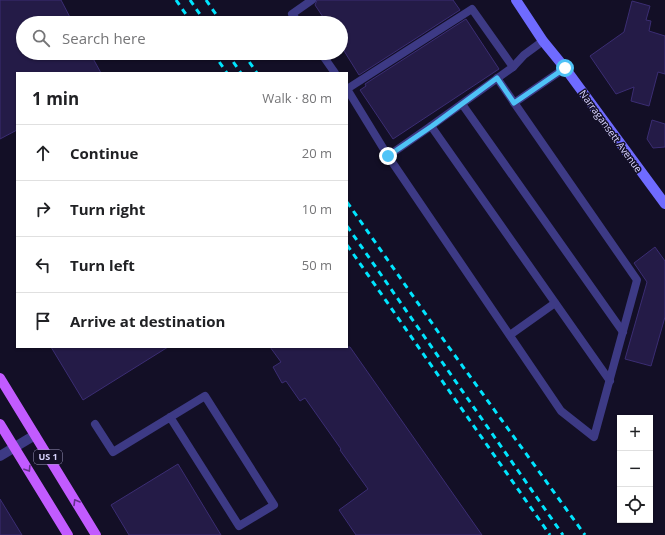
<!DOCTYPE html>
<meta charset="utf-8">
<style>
:root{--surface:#fff;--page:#f6f6f6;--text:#202124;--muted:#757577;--line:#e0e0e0}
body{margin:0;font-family:"Open Sans",sans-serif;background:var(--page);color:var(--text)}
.controls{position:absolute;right:12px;bottom:12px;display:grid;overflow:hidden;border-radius:0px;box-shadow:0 1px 3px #0004}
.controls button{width:36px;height:36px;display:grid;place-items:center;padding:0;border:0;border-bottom:1px solid var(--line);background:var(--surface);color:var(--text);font:20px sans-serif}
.stop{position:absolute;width:12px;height:12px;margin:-9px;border:3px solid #4fc3f7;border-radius:50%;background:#fff}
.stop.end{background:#4fc3f7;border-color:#fff;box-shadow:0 1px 4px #0008}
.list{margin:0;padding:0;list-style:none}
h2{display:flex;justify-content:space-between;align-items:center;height:52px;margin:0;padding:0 16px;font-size:17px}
h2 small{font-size:13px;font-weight:400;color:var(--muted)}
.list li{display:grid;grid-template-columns:26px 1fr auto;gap:12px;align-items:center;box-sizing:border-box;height:56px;padding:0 16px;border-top:1px solid var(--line)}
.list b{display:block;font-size:15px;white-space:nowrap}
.list em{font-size:13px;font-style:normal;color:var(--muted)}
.icon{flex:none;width:22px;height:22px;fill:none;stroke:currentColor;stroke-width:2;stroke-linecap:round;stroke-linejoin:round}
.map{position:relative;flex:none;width:665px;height:535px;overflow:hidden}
.search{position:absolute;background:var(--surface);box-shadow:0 1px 3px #0004;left:16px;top:16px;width:332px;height:44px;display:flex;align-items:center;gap:10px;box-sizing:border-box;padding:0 14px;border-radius:22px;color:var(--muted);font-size:15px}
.panel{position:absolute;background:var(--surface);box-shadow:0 1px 3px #0004;left:16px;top:72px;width:332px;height:276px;border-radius:0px}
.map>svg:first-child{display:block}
.building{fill:#241b47;stroke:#3b2d73}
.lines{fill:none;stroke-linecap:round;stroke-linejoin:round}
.lane{stroke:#3d3a85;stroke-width:8}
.street{stroke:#3d3a85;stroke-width:10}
.secondary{stroke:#6f6bff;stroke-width:10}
.primary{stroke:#c25bff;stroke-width:10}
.rail{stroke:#00e5ff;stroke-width:3;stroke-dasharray:6 5;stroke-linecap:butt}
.oneway{stroke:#623188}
.route{stroke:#4fc3f7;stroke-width:5}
.labels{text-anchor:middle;stroke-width:3;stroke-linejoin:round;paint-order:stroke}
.shield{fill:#130f26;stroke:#9e99be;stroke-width:1}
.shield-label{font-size:9px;font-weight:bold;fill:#d9d4ff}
.street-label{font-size:10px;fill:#d9d4ff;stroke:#130f26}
</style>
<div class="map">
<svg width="665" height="535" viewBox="0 0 665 535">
<rect width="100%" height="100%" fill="#130f26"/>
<!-- building -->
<g class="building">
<polygon points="0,0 61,0 73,23 23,23 23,53 90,53 101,73 17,73 17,130 0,139"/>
<polygon points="317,0 453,0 460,10 359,75 341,46 341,23 327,23 315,5"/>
<polygon points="632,1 650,6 646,20 651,21 649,31 665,36 665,74 658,72 649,106 631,101 634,87 616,94 590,56 624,32"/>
<polygon points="466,19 499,69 393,139 360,90 366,86 365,84"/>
<polygon points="652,120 665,124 665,147 653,148 647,139"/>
<polygon points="655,247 665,261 665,317 651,366 625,359 647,282 634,263"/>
<polygon points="51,347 168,347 83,400"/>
<polygon points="270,347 350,347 482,535 356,535 339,510 368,489 340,450 341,449 305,398 300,401 286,381 282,383 273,367 281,362"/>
<polygon points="178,464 221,535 129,535 111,505"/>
<polygon points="0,499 22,535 0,535"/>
</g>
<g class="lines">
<!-- lane -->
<g class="lane">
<polygon points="472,9 513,67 431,126 388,156 347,89"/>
<polyline points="299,23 292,14 312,0"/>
<polyline points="321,53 335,73"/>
<polyline points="513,67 524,55 543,41"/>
<polyline points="514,103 565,68"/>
<polyline points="462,104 623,332"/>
<polyline points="431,126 610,381"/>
<polyline points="388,156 561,411 594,437 637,280 497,78"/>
<polyline points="510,335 555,303"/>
<polyline points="95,424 113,452 205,396 274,505 239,526 170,417"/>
</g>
<!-- street -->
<polyline class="street" points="0,456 35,435"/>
<!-- secondary -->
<polyline class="secondary" points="516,0 543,41 565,68 665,204"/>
<!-- primary -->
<g class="primary">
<polyline points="0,378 96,535"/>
<polyline points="0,424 68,535"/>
</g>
<!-- rail -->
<g class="rail">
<polyline points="176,0 192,23"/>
<polyline points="190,0 206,23"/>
<polyline points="206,0 222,23"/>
<polyline points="213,53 227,73"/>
<polyline points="227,53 241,73"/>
<polyline points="243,53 257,73"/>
<polyline points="347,202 448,346 585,535"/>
<polyline points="347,226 563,535"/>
<polyline points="347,245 550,535"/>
</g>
</g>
<!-- one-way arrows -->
<defs><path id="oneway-chevron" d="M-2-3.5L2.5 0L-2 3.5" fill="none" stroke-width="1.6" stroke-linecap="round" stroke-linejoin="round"/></defs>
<g class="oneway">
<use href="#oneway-chevron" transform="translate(28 469) rotate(58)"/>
<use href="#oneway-chevron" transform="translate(76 502) rotate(-121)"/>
</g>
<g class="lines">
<!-- route -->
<polyline class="route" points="388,156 432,126 497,78 514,103 565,68"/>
</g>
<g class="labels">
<!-- shield labels -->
<rect class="shield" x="34" y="450" width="28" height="14" rx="3"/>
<g class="shield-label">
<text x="48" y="460">US 1</text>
</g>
<!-- street labels -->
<g class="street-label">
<text transform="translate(611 131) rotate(54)" y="4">Narragansett Avenue</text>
</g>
</g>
</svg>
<div class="controls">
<button>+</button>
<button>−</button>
<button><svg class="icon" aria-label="locate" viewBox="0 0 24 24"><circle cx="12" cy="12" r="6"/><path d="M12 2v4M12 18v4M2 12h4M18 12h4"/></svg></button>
</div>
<div class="stop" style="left:565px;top:68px"></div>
<div class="stop end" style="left:388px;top:156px"></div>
<div class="search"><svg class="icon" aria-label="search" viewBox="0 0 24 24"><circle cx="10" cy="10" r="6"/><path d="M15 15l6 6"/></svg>Search here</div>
<section class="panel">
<h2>1 min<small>Walk · 80 m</small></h2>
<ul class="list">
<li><svg class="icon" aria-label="ahead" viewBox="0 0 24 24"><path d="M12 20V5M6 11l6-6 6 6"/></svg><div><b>Continue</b></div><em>20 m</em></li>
<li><svg class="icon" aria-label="right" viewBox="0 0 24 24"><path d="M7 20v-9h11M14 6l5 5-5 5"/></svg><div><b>Turn right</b></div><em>10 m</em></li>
<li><svg class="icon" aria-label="left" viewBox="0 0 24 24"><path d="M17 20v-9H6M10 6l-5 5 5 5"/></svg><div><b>Turn left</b></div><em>50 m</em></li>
<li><svg class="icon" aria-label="arrive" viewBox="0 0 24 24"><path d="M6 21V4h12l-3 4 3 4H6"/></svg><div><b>Arrive at destination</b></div></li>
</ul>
</section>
</div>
